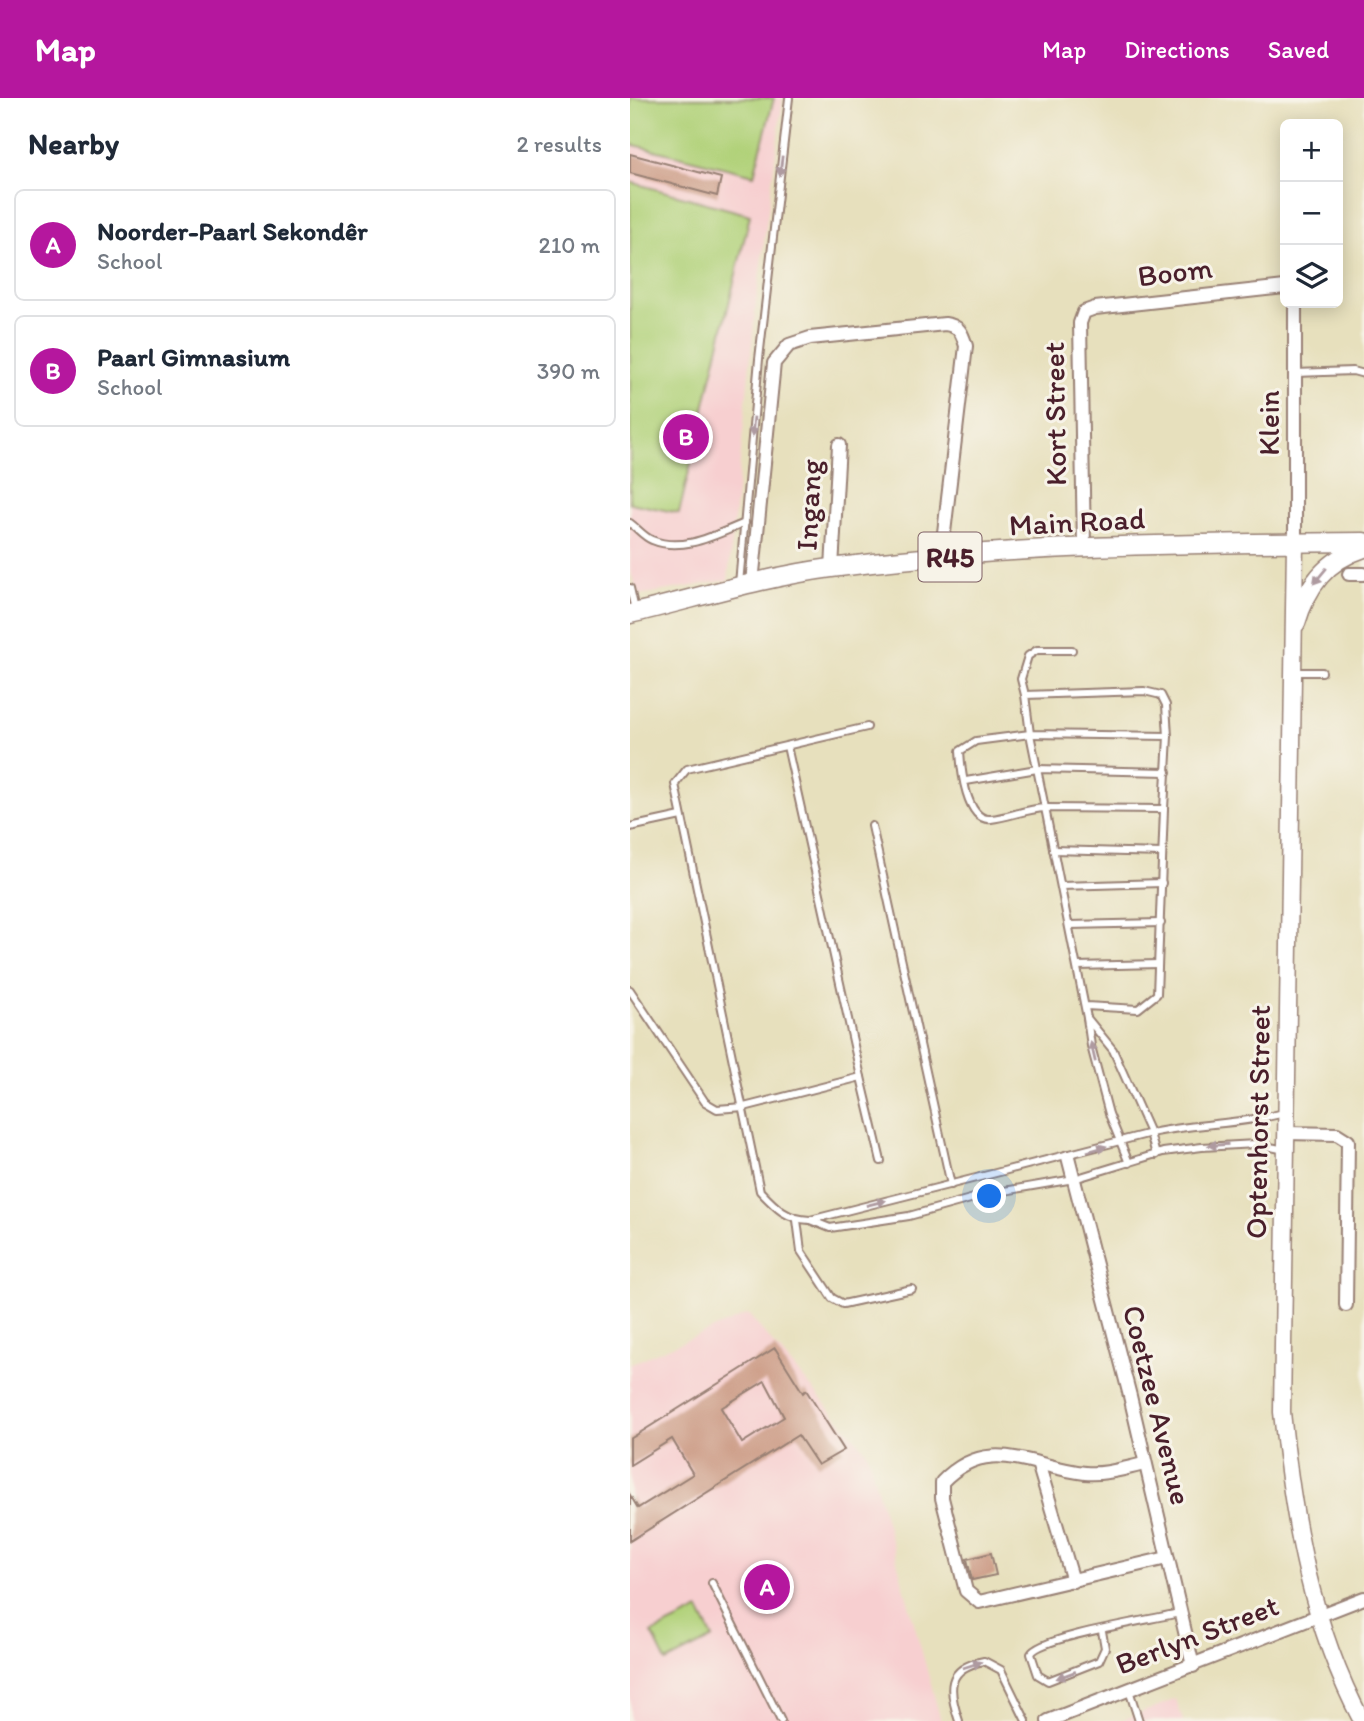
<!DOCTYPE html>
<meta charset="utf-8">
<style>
:root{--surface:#fff;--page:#f6f6f7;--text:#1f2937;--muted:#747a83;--line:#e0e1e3;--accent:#b5179e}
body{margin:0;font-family:Itim,sans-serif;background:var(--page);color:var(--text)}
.controls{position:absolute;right:21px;top:21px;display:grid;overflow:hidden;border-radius:10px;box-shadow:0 4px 18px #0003}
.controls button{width:63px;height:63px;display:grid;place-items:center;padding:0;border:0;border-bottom:2px solid var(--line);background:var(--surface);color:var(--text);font:35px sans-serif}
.you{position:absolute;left:360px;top:1099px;width:24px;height:24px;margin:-18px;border:5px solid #fff;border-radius:50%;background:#1a73e8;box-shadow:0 0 0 10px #1a73e833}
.badge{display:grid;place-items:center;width:46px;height:46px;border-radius:50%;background:var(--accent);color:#fff;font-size:23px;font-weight:700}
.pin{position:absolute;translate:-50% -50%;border:4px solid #fff;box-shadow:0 2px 7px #0006}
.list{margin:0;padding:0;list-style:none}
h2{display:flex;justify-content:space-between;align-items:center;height:91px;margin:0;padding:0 28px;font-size:30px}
h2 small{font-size:23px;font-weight:400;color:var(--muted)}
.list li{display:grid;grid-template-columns:46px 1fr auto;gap:21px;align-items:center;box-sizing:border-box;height:112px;margin:0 14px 14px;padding:0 14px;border:2px solid var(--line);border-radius:10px}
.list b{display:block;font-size:26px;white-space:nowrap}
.list p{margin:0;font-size:23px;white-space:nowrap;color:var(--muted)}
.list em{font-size:23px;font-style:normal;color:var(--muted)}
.icon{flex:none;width:38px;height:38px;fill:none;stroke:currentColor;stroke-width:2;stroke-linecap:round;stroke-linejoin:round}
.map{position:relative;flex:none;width:734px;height:1623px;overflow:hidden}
header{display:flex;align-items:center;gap:42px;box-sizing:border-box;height:98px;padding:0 35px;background:var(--accent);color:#fff}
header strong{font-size:33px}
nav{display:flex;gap:38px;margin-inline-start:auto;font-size:24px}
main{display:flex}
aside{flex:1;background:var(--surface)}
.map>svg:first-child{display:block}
.built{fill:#f7cfd0}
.green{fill:#b0d178;stroke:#7d7852;stroke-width:2}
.building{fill:#cb9983;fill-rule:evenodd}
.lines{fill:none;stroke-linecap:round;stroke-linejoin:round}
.lane-casing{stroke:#988074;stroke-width:10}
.street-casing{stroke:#988074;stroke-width:16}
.secondary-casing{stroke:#988074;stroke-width:19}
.primary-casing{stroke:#988074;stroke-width:21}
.lane{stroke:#fff;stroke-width:6}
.street{stroke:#fff;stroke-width:12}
.secondary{stroke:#fff;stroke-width:16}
.primary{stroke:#fff;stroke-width:18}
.oneway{fill:#ae9aa0}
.labels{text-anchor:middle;stroke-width:6;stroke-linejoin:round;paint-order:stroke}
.shield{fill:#f7f3e8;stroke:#7e5f64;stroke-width:2}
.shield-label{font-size:28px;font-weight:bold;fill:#4a1f2b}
.street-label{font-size:30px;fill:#4a1f2b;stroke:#f7f3e8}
</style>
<header>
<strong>Map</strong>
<nav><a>Map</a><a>Directions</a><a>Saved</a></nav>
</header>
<main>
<aside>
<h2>Nearby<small>2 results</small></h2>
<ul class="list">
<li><span class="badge">A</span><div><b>Noorder-Paarl Sekondêr</b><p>School</p></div><em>210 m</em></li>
<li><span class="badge">B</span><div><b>Paarl Gimnasium</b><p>School</p></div><em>390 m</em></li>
</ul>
</aside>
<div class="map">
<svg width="734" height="1623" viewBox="0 0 734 1623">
<rect width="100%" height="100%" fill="#f7f3e8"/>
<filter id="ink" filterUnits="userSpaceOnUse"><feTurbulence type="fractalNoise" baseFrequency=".0143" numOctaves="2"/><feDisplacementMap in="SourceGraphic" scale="14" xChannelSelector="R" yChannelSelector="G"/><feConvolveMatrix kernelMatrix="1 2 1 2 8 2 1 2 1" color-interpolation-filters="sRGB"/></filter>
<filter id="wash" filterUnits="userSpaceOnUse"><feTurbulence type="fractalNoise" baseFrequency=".00686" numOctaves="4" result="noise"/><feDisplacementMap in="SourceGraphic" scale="28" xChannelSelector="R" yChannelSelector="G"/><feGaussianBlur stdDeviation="1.57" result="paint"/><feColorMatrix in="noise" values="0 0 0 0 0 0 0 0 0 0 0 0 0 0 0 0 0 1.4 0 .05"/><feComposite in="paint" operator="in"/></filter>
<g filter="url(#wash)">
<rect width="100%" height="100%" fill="#e7e0bd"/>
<!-- built -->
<g class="built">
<polygon points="0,0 153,0 126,205 98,482 9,497 0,473"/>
<polygon points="118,1216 237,1354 311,1623 0,1623 0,1266"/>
<polygon points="546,1601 553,1623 490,1623"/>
</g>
<!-- green -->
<g class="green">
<polygon points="0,0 144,0 124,77 0,46"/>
<polygon points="0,84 120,117 49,415 0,405"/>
<polygon points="69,1512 83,1540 36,1564 22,1535"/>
</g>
<g id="blocks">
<!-- building -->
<g class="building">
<polygon points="0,56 91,80 87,98 0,75"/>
<path d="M 145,1250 L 173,1295 L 176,1292 L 214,1352 L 188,1367 L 168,1337 L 0,1443 L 0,1397 L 8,1410 L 63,1376 L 42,1341 L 0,1367 L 0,1341 ZM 135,1283 L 154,1319 L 112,1345 L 91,1310 Z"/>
<polygon points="361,1455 366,1477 342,1482 337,1461"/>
</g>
</g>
</g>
<g filter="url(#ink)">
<use href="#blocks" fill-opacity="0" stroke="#988074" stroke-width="2"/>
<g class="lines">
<defs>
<g id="lane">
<polyline points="665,275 723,273 734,276"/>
<path d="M 0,425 C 7,430 14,439 22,442 C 53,455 87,436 115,425"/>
<polyline points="109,486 129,261 159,0"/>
<polyline points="0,490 5,512"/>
<polyline points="665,574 692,574"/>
<polyline points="395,597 391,581 398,558 407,552 442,552"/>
<path d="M 237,629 L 57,671 L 45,686 L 130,1093 C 146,1110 156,1121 180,1122 C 292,1094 405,1065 517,1036 C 562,1025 609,1027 654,1015"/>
<path d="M 400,636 L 415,710 C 396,711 379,719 361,721 C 336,724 331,670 330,653 L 346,643 Z"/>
<polyline points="336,683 407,671 537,674"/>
<polyline points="534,711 538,638 400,636 395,597 514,593 531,597 536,607 538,638"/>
<polyline points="242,728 321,1087"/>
<polyline points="0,729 51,718"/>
<polyline points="423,752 532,755"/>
<polyline points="431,788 532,785"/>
<polyline points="439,827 531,825"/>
<polyline points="447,868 528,866"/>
<polyline points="0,892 75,1004 87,1011 114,1009 231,979 157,648"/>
<polyline points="456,908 508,911 527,896 534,711 415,710 457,920"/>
<polyline points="231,979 251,1063"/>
<polyline points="499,1065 479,1016 461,948 457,920 483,952 520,1035 526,1057"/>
<polyline points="167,1122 171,1153 202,1200 213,1206 282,1191"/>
<polyline points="180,1122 200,1130 279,1118 362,1095 444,1081 533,1054 572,1049 626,1046 655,1052"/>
<polyline points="82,1485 151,1623"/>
<path d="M 472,1533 L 475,1550 L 469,1563 L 418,1583 L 408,1577 L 401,1556 C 408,1539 525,1521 549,1515"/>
<polyline points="499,1592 509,1623"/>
<path d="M 329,1623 C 318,1591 316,1570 354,1563 L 371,1572 L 396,1623"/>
</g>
<g id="street">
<polyline points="665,205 665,445"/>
<polyline points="454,448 450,225 454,214 465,210 655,189"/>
<polyline points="202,470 209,347"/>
<polyline points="719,476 734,476"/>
<path d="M 122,485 L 144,265 L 159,247 L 180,240 L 315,226 C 330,228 332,235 336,248 L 311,460"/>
<polyline points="655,1035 707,1036 718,1043 716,1207"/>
<polyline points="438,1059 500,1298 563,1568"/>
<polyline points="408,1365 443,1483"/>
<path d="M 515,1366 C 495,1370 475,1377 455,1375 C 401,1369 358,1336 312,1384 L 312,1400 L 336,1493 L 349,1504 L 537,1460"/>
<polyline points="418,1623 734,1500"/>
</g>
<path id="secondary" d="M 665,445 L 652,1314 C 663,1421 681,1528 732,1623"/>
<g id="primary">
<path d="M 0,516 C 67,500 133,479 201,470 C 377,447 556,445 734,444"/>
<path d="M 666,525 C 677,488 696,462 734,450"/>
</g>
</defs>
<!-- lane casing -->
<use href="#lane" class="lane-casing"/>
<!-- street casing -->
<use href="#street" class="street-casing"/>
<!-- secondary casing -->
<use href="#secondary" class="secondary-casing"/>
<!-- primary casing -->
<use href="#primary" class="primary-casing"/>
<!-- lane -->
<use href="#lane" class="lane"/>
<!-- street -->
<use href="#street" class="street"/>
<!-- secondary -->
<use href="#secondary" class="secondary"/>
<!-- primary -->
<use href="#primary" class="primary"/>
</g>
<!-- one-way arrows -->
<defs><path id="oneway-solid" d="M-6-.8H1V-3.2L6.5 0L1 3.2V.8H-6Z" transform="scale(1.75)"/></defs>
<g class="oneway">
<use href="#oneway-solid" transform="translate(151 68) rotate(97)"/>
<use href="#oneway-solid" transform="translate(123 329) rotate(95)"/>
<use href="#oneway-solid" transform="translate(690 478) rotate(130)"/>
<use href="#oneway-solid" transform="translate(463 954) rotate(-103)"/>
<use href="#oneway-solid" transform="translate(588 1047) rotate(176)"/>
<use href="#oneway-solid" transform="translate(467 1051) rotate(-16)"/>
<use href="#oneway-solid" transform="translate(246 1105) rotate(-14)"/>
<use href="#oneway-solid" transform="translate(342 1567) rotate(-18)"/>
<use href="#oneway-solid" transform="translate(436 1577) rotate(160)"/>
</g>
</g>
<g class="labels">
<!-- shield labels -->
<rect class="shield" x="288.5" y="434.5" width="63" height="49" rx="5"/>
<g class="shield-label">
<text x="320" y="469">R45</text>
</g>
<!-- street labels -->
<g class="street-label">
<text transform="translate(545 174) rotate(-7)" y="10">Boom</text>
<text transform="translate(425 316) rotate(-91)" y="10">Kort Street</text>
<text transform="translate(639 325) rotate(-90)" y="10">Klein</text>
<text transform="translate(179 407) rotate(-87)" y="10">Ingang</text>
<text transform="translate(447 424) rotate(-3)" y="10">Main Road</text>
<text transform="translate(628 1024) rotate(-89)" y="10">Optenhorst Street</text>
<text transform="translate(527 1307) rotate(76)" y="10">Coetzee Avenue</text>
<text transform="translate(567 1537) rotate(-21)" y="10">Berlyn Street</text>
</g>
</g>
</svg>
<div class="controls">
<button>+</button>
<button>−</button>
<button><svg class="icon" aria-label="layers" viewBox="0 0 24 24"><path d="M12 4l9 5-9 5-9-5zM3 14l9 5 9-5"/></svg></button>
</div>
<div class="you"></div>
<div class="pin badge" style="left:137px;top:1489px">A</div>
<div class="pin badge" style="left:56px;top:339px">B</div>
</div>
</main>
